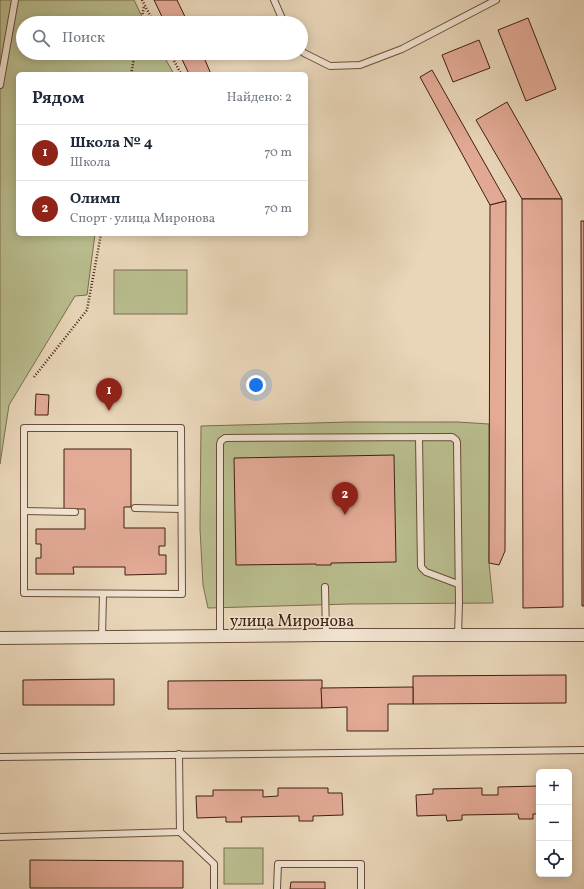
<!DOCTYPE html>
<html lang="ru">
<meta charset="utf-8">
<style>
:root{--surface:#fff;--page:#f6f6f7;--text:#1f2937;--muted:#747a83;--line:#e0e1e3;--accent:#8f2418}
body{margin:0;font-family:Vollkorn,serif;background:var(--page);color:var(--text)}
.controls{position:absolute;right:12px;bottom:12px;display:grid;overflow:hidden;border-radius:6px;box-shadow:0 2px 10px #0003}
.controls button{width:36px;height:36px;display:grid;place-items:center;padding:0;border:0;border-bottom:1px solid var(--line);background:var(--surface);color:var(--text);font:20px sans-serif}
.you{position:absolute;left:256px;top:385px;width:14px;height:14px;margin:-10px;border:3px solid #fff;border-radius:50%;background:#1a73e8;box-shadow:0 0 0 6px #1a73e833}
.badge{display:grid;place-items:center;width:26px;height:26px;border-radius:50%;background:var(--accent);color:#fff;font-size:13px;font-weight:700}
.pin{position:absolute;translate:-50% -33px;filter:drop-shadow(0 1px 2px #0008)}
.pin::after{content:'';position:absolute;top:21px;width:14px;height:12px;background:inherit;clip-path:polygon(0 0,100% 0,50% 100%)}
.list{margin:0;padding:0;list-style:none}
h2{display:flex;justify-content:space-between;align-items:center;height:52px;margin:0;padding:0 16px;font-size:17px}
h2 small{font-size:13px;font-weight:400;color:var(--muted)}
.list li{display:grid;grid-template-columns:26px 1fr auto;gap:12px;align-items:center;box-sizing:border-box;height:56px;padding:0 16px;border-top:1px solid var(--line)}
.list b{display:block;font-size:15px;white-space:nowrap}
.list p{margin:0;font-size:13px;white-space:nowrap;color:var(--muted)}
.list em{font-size:13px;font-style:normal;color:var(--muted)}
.icon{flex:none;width:22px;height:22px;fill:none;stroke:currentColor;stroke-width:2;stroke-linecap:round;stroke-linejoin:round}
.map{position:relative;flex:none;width:584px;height:889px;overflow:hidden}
.search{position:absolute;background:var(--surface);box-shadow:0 2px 10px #0003;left:16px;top:16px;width:292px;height:44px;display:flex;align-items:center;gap:10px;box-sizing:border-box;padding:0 14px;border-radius:22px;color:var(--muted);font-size:15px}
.panel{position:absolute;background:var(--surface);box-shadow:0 2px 10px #0003;left:16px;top:72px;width:292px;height:164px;border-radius:6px}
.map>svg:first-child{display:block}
.green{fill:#b9bd8e;stroke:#7c6e4f}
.building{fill:#e3aa96;stroke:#3f1f10}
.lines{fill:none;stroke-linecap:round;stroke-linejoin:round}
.lane-casing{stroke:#6a4d3a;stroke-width:8}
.street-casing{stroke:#6a4d3a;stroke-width:14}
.path{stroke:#3f1f10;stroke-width:2.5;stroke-dasharray:1 2;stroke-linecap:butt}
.lane{stroke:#f1e4d2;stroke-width:6}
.street{stroke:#f1e4d2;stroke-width:12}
.labels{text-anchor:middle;stroke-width:3;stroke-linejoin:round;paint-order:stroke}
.street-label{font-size:16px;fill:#3f1f10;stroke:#f1e4d2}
</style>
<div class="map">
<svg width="584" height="889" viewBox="0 0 584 889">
<rect width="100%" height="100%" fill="#e9d6b9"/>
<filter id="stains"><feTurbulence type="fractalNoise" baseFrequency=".005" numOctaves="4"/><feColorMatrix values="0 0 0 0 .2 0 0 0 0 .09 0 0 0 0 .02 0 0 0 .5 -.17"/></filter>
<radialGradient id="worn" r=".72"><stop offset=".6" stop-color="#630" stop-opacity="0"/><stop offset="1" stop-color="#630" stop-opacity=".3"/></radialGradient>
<!-- green -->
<g class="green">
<polygon points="0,0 134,0 145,23 23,23 23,53 162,53 174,74 18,74 18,234 95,234 87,295 75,296 9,405 0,464"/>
<rect x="114" y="270" width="73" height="44"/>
<polygon points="349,422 457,422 489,424 489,563 493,603 350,604 208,608 203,585 200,529 201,426"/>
<rect x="224" y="848" width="39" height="36"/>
</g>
<!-- building -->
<g class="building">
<polygon points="154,0 177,0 188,23 165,23"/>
<polygon points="528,18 556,89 526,101 498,30"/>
<polygon points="479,40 490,68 453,82 442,55"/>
<polygon points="179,53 202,53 211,74 189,74"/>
<polygon points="432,70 506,201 490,205 420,77"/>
<polygon points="507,102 562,199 522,199 476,120"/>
<polygon points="522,199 562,199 563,607 523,608"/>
<polygon points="506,201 505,551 499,565 489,563 490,205"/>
<polygon points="581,221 584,221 584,606 582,606"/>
<polygon points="36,394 49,395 48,415 35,415"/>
<polygon points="64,449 131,449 131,507 124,507 124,528 165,528 165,546 159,546 159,555 166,555 166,574 125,575 125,567 73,567 74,574 36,574 36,558 41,558 41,544 36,544 36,529 85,529 85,509 64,509"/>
<polygon points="394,455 396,562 331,563 331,565 316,565 316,564 236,565 234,458"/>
<polygon points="566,675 566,703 413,704 413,676"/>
<polygon points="114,679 114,705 23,705 23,680"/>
<polygon points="322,680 322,708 168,709 168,681"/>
<polygon points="413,687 413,704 388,704 388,731 347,731 347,707 322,708 321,688"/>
<polygon points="539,786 539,814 533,814 533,819 519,819 518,814 462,815 462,820 447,821 446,815 417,816 416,795 433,794 433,789 482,788 482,795 498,795 498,787"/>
<polygon points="278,788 328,788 328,793 342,793 343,815 313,816 313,821 299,821 299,816 241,817 242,822 226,822 226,817 197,818 196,796 213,796 213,790 263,790 263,797 278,796"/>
<polygon points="30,860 183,861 183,888 30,888"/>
<polygon points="291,882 325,882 325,889 290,889"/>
</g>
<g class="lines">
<defs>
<g id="lane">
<polyline points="274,0 284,23"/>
<polyline points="301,50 304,53 330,66 360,65 402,49 496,0"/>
<polyline points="0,85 15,0"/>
<polygon points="24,428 181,428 182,594 24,593"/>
<polyline points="419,437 421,566 422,568 426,572 458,584"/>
<polyline points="135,508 181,509"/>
<polyline points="24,511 75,512"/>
<polyline points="325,587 326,635"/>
<polyline points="220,636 220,444 221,441 225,438 452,437 456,440 457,442 459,603 458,635"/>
<polyline points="102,637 103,594"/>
<polyline points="0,757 584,750"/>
<polyline points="180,832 214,864 214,889"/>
<polyline points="0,837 180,832 179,754"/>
<polyline points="277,889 278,864 361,864 361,889"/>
</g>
<polyline id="street" points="0,638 326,635 584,635"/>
</defs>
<!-- lane casing -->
<use href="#lane" class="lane-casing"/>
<!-- street casing -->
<use href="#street" class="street-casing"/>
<!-- path -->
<g class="path">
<polyline points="142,0 154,23"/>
<polyline points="141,23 144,6"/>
<polyline points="170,53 181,74"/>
<polyline points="131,74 135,53"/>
<polyline points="34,377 87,310 101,234"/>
</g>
<!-- lane -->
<use href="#lane" class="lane"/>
<!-- street -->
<use href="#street" class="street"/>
</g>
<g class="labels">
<!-- street labels -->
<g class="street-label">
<text x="292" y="626">улица Миронова</text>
</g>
</g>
<rect width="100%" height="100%" filter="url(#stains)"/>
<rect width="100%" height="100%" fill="url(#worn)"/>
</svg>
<div class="controls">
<button>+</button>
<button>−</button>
<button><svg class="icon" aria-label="locate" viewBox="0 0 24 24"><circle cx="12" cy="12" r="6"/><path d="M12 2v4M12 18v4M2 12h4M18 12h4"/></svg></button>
</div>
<div class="you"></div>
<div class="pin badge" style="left:109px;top:411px">1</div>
<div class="pin badge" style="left:345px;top:515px">2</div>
<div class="search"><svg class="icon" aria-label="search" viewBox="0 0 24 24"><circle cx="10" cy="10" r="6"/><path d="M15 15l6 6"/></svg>Поиск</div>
<section class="panel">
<h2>Рядом<small>Найдено: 2</small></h2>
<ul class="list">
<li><span class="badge">1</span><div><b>Школа № 4</b><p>Школа</p></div><em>70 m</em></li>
<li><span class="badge">2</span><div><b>Олимп</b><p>Спорт · улица Миронова</p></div><em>70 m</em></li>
</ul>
</section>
</div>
